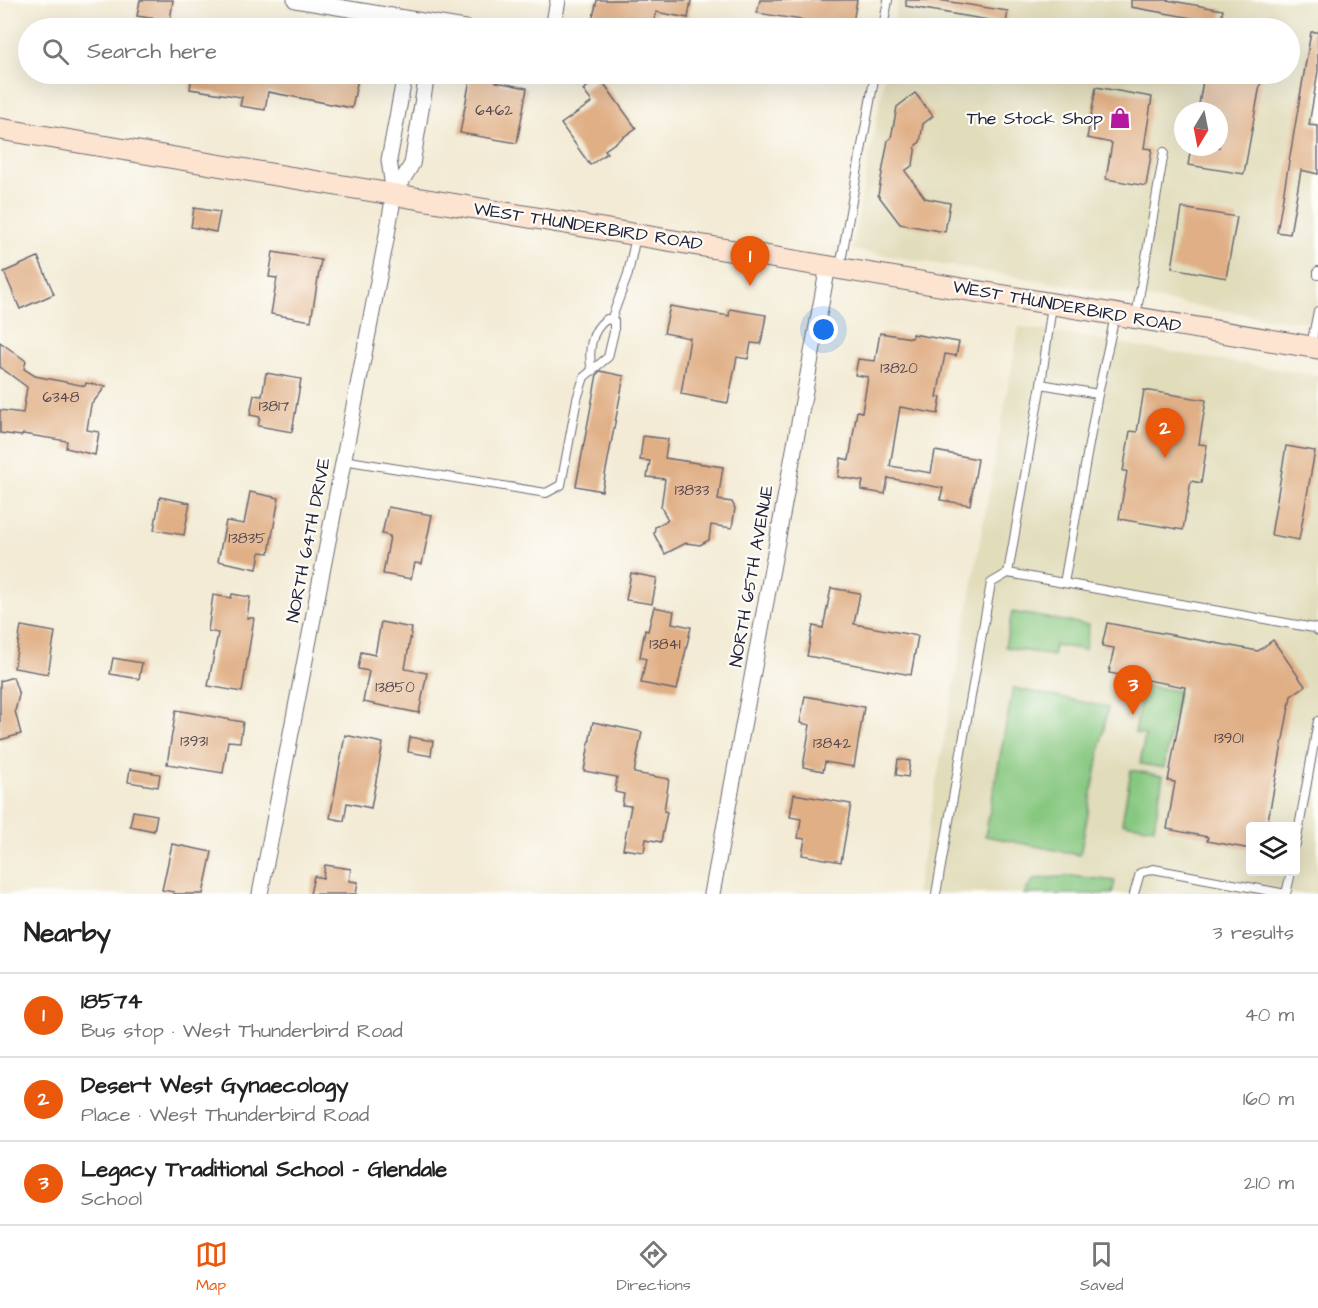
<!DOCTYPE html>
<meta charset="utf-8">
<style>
:root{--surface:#fff;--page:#f6f6f6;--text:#222;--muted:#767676;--line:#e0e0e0;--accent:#ea580c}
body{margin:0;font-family:"Architects Daughter",sans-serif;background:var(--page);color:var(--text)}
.controls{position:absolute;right:18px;bottom:18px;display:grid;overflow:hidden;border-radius:6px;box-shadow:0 6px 24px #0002}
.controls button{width:54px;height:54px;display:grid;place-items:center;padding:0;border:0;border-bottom:2px solid var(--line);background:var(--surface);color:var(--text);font:30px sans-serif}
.compass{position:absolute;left:1174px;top:102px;width:54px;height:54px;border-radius:50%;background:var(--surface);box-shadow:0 6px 24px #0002;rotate:190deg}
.you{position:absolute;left:824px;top:330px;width:21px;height:21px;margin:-15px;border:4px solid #fff;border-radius:50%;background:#1a73e8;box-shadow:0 0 0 9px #1a73e833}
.badge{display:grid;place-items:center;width:39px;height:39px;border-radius:50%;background:var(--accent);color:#fff;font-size:20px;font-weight:700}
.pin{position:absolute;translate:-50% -50px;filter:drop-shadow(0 2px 3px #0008)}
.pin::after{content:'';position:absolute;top:32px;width:21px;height:18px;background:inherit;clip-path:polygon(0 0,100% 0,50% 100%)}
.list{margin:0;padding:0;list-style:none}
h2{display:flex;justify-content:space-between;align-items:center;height:78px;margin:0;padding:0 24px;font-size:26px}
h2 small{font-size:20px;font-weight:400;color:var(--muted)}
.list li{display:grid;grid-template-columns:39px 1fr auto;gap:18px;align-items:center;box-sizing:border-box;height:84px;padding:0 24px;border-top:2px solid var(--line)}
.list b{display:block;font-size:22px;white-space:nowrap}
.list p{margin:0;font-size:20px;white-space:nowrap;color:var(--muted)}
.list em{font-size:20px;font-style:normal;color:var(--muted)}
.icon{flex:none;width:33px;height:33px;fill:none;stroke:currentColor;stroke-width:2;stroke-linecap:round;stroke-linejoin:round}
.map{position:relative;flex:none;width:1318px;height:894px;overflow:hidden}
.search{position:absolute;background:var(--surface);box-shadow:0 6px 24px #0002;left:18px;right:18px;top:18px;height:66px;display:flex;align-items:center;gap:15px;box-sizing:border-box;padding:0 21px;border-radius:33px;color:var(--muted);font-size:22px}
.sheet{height:330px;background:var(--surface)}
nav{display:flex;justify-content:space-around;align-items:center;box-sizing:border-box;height:84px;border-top:2px solid var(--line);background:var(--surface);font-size:16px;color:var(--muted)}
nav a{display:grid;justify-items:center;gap:3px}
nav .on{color:var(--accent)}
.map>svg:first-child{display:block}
.built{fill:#e1dcba;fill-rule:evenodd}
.green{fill:#87c880;stroke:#54755e;stroke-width:1.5}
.building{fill:#e0af85}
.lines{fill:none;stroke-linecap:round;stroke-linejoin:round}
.service-casing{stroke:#6b6871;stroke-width:10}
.minor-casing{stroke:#6b6871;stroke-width:17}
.secondary-casing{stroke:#6b6871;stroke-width:23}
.service{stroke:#fff;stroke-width:8}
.minor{stroke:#fff;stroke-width:15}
.secondary{stroke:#fde4d1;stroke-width:21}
.labels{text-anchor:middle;stroke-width:4.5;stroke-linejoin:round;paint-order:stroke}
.number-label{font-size:15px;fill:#52454e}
.poi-label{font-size:18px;fill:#22223b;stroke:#fdfcf7;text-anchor:end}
.street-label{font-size:18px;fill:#22223b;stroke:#fdfcf7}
</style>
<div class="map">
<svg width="1318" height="894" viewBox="0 0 1318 894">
<rect width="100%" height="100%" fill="#fdfcf7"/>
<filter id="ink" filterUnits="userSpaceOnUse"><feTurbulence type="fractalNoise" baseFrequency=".0167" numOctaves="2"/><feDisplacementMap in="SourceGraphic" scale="12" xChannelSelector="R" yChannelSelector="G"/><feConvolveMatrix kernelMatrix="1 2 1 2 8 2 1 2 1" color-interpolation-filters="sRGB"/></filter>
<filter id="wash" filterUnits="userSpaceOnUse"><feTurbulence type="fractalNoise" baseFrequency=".008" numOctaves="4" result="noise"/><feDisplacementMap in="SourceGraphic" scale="24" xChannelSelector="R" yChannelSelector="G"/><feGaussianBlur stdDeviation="1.35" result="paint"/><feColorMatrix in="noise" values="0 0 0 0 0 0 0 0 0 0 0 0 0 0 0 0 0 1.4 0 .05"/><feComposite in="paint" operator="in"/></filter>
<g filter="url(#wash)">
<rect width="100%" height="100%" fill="#f3ebd5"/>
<!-- built -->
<g class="built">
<path d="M 898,0 L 1318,0 L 1318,321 L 1282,320 L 852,250 L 885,74 L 1290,74 L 1290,28 L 893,28 ZM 1183,111 L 1219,111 L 1219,147 L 1183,147 Z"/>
<path d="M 1019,327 L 1318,376 L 1318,894 L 916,894 ZM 1250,826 L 1296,826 L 1296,872 L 1250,872 Z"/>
</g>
<!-- green -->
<g class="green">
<polygon points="1012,612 1089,625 1085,650 1055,645 1053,656 1005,647"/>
<polygon points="1143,685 1178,691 1164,768 1140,764 1145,735 1135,733"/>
<polygon points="1013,688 1108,707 1080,855 985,836"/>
<polygon points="1131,770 1163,776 1154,828 1122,823"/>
<polygon points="1071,876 1115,881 1112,894 1024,894 1034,879"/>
</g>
<g id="blocks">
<!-- building -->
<g class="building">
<polygon points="140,0 173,0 170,21 137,16"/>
<polygon points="597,0 691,0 688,18 656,12 652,28 610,28 611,25 592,21"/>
<polygon points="760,0 857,0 852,28 757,13"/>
<polygon points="906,0 938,0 1008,11 1006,23 906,6"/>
<polygon points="1131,0 1167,0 1223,10 1220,23 1131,7"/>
<polygon points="1311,32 1318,32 1318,71 1309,125 1318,126 1318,174 1301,170 1290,234 1277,232"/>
<polygon points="192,74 359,74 352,108 268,92 265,110 240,106 242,97 190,89"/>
<polygon points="471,74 497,74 496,82 527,88 517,143 460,133"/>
<polygon points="1204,74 1262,74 1244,174 1188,165 1191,147 1219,147 1219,111 1198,111"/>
<polygon points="600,78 636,128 605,150 607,153 590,165 561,124 592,102 583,90"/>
<polygon points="1096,87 1152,97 1144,148 1152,149 1146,186 1106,179 1112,143 1087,138"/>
<polygon points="915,93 933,116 923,124 920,142 916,145 913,165 905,171 925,198 950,203 945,232 900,224 878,195 888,140 891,138 897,107"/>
<polygon points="194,208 220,212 216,232 191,227"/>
<polygon points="1182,208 1237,217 1226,278 1172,268"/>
<polygon points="273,252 321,260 311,321 271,314 277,278 269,277"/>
<polygon points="38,257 54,294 20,309 4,272"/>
<polygon points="670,306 729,316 730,309 766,315 761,344 751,343 748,359 737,357 728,403 681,394 690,338 664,333"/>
<polygon points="880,333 912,338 912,334 959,342 956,356 945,354 937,397 941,397 938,414 900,407 890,466 931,473 935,451 978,459 970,505 940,500 943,488 888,478 885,494 861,490 863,481 838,477 841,458 849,460 857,411 862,412 868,377 855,375 858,359 875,361"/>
<polygon points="0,342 26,361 24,369 35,376 85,386 86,383 106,386 91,405 87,430 99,432 95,455 66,448 67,441 23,434 21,436 0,433 0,410 23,413 27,387 0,367"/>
<polygon points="600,371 624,376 602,491 576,486 597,374"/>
<polygon points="266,373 301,379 292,432 258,426 260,417 250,415 254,395 262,396"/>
<polygon points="1144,390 1206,400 1199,444 1207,445 1201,483 1191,481 1183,530 1119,519 1127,471 1123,471 1130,431 1137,432"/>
<polygon points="643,436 668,439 665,458 723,467 718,500 732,502 735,508 732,528 711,525 709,540 700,545 686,543 665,554 654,534 655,527 668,520 661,507 665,479 647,477 650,461 640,460"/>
<polygon points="1286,446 1315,451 1299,540 1271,535"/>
<polygon points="250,492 279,498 269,553 260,552 257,569 218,561 226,521 244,524"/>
<polygon points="160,497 190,503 184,535 154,530"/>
<polygon points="388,507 432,515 422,564 415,563 411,579 383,574 390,536 382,534"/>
<polygon points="631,573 657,578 652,604 626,600"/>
<polygon points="831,588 860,593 854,624 918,636 911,675 807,656 813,626 823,628"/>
<polygon points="232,594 250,597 247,618 254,618 242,692 208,686 218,633 208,631 213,595 231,598"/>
<polygon points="654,607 674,611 672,623 691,627 677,690 641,683 646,659 640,657 645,630 648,631"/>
<polygon points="381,622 412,628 405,669 427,673 419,713 363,702 369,671 358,669 361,652 375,655"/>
<polygon points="1107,623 1258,651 1273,640 1305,686 1291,696 1267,826 1251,826 1251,849 1207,841 1208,837 1167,829 1175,782 1168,781 1185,687 1109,673 1114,648 1102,646"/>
<polygon points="21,626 55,632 48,674 14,668"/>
<polygon points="113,658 142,663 139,679 110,674"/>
<polygon points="13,677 19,695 15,711 21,734 0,740 0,681"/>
<polygon points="805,696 864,707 854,767 825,762 823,771 803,767 810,725 800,723"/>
<polygon points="176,710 243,722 240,742 228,741 223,773 167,764"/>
<polygon points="593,722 642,732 634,773 669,779 664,811 667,812 661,842 646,839 644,852 623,849 631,806 622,805 624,794 615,792 617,777 584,771"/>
<polygon points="345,735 383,743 371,808 347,803 344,821 330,818"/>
<polygon points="410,737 433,741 431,756 408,752"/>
<polygon points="898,759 910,761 908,777 896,775"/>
<polygon points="130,769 160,774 158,787 128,782"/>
<polygon points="794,794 851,804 841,862 802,855 805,839 798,838 801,819 790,817"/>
<polygon points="133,811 157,815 154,831 130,826"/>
<polygon points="172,844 212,852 203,894 173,894 174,892 162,890"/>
<polygon points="325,865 351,869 349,881 358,882 356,894 310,894 314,876 323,878"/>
</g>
</g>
</g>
<g filter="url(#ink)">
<use href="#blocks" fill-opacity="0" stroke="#6b6871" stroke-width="1.5"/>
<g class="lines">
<defs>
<g id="service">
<polyline points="883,28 888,0"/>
<polyline points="840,267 875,74"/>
<polyline points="1318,271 1318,275"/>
<polyline points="1136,316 1164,152"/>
<polyline points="611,320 628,274 636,236"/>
<polyline points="1311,345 1318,311"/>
<polyline points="1041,384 1098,394"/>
<path d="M 343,460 L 546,493 L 561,485 L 577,399 L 584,377 L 608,357 L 614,332 L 614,321 L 607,319 C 590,330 588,353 592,371"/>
<polyline points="1008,573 1041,384 1052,305"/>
<polyline points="1064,583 1098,394 1115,316"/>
<polyline points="1296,844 1318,721"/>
<polyline points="936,894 991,583 1008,573 1314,628 1318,631"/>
<polyline points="1134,894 1140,873 1153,869 1286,894"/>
<polyline points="1286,894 1291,872"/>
</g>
<g id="minor">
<polyline points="295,0 465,28"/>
<polyline points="553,28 558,0"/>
<polyline points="394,194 412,164 427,74"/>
<polyline points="260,894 386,240 394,194 389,160 405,74"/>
<polyline points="712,894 828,266"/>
</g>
<polyline id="secondary" points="0,129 1318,348"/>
</defs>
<!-- service casing -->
<use href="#service" class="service-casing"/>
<!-- minor casing -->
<use href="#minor" class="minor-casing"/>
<!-- secondary casing -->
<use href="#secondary" class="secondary-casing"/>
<!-- service -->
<use href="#service" class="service"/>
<!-- minor -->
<use href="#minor" class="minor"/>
<!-- secondary -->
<use href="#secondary" class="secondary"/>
</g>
</g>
<!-- icons -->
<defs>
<symbol id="shop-bare" viewBox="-9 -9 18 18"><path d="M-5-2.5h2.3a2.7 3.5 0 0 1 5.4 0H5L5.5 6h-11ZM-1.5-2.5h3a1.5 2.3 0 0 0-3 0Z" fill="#b5179e" stroke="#fdfcf7" stroke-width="2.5" paint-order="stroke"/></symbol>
</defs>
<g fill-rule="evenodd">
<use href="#shop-bare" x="1105" y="103" width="30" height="30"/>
</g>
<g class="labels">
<!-- number labels -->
<g class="number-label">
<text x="494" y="115">6462</text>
<text x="899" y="373">13820</text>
<text x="61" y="402">6348</text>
<text x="274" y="411">13817</text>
<text x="692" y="495">13833</text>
<text x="247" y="543">13835</text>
<text x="665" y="649">13841</text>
<text x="395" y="692">13850</text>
<text x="1229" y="743">13901</text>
<text x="194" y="746">13931</text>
<text x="832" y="748">13842</text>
</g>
<!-- poi labels -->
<g class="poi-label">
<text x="1103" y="124">The Stock Shop</text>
</g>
<!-- street labels -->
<g class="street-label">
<text transform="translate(588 226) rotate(9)" y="6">WEST THUNDERBIRD ROAD</text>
<text transform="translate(1067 306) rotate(10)" y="6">WEST THUNDERBIRD ROAD</text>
<text transform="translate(308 540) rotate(-79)" y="6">NORTH 64TH DRIVE</text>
<text transform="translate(751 576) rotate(-80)" y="6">NORTH 65TH AVENUE</text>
</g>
</g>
</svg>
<div class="controls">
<button><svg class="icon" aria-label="layers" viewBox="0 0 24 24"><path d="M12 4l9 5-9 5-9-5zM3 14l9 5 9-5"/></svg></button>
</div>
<svg class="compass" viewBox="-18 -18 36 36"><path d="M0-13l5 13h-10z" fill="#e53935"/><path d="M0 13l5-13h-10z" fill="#767676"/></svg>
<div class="you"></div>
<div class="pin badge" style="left:750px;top:286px">1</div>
<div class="pin badge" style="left:1165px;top:458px">2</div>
<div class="pin badge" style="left:1133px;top:715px">3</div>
<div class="search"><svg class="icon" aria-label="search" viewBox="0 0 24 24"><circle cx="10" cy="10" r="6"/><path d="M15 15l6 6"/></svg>Search here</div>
</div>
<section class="sheet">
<h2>Nearby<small>3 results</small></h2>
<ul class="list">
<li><span class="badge">1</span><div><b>18574</b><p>Bus stop · West Thunderbird Road</p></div><em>40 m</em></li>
<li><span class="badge">2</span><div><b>Desert West Gynaecology</b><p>Place · West Thunderbird Road</p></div><em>160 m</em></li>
<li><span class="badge">3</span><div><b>Legacy Traditional School - Glendale</b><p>School</p></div><em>210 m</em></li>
</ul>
</section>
<nav>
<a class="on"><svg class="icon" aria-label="map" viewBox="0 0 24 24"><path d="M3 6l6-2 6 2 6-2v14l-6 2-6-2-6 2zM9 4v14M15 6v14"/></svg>Map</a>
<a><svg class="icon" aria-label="directions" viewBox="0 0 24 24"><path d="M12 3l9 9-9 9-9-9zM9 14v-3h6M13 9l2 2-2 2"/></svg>Directions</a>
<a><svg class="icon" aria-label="saved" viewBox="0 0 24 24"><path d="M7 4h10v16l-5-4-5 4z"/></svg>Saved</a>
</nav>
